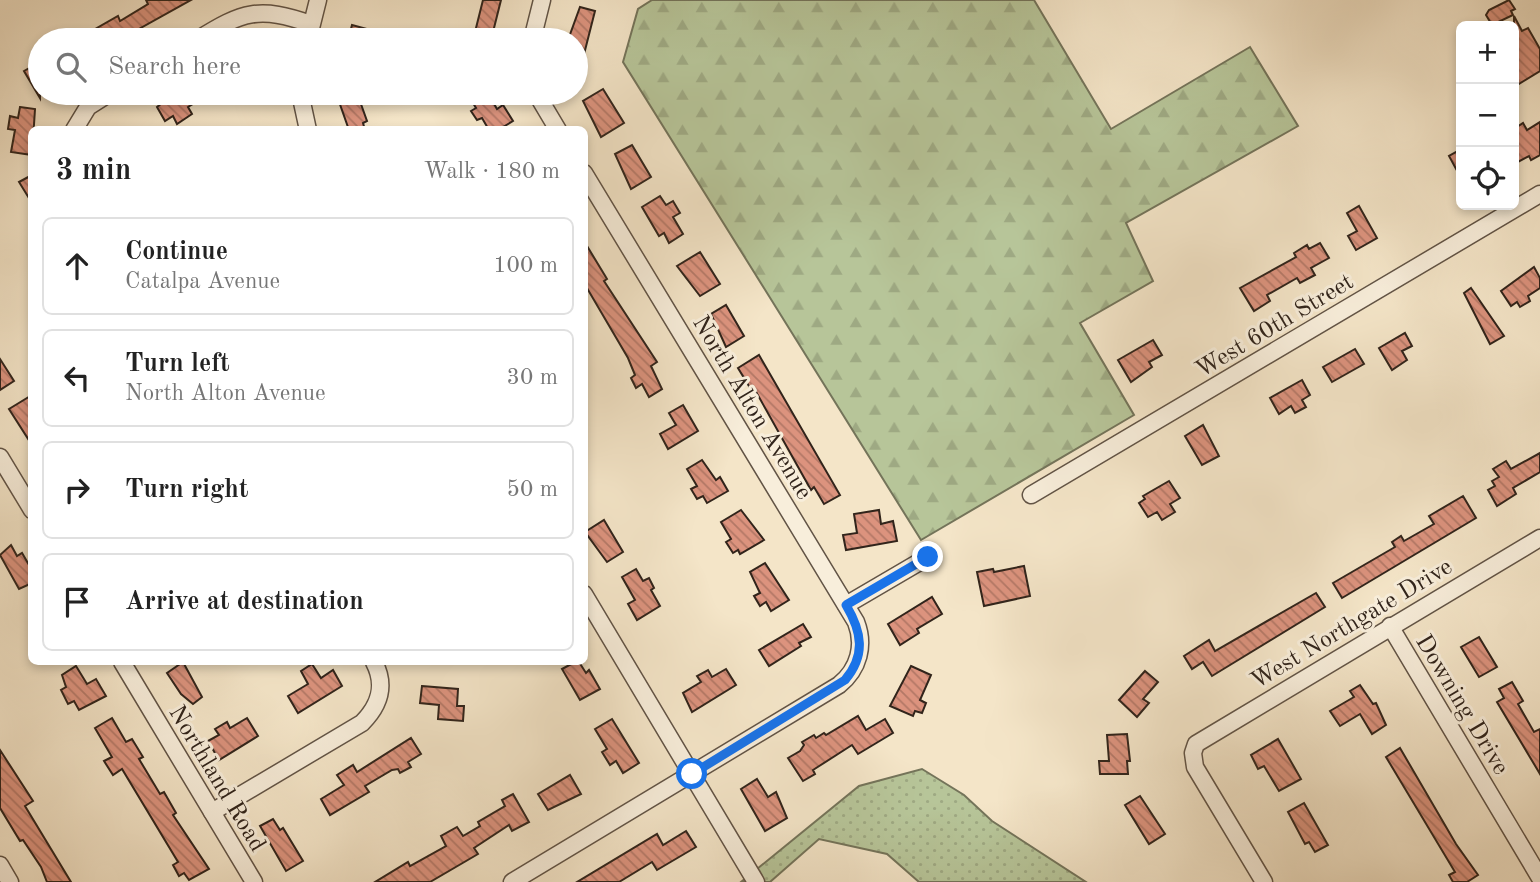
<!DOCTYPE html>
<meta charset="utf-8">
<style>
:root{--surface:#fff;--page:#f2f2f2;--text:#222;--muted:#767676;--line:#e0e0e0}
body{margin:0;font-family:"Old Standard TT",serif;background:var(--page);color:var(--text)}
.controls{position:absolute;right:21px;top:21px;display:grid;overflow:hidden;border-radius:10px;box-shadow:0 4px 10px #0003}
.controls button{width:63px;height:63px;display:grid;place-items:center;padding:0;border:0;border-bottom:2px solid var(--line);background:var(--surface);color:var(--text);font:35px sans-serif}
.stop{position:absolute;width:21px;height:21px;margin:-16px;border:5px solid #1a73e8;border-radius:50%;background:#fff}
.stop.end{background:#1a73e8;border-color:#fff;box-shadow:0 2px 7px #0008}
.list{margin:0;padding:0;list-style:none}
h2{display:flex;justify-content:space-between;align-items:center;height:91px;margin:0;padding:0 28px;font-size:30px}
h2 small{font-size:23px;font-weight:400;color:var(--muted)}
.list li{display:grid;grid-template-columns:46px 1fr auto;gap:21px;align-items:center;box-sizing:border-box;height:98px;margin:0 14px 14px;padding:0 14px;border:2px solid var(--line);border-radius:10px}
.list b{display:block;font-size:26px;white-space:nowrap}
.list p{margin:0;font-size:23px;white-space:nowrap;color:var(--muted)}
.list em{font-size:23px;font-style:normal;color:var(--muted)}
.icon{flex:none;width:38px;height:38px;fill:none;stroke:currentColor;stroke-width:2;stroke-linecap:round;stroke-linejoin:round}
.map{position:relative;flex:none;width:1540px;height:882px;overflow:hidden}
.search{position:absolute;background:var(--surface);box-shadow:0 4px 10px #0003;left:28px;top:28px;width:560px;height:77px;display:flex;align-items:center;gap:18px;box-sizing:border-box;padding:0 24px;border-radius:38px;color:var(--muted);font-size:26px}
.panel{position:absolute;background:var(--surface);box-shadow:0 4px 10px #0003;left:28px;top:126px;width:560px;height:539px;border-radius:10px}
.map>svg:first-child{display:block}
.grass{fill:url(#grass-dots);stroke:#74745a;stroke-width:2}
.forest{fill:url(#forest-firs);stroke:#74745a;stroke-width:2}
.building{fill:url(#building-back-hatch);stroke:#31241b;stroke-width:2}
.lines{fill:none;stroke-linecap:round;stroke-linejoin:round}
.street-casing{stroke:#625446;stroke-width:19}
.street{stroke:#f8eedb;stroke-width:16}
.route{stroke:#1a73e8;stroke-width:9}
.labels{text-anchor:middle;stroke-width:6;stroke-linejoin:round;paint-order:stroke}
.street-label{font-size:24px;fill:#31241b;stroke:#f8eedb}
</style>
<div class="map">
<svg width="1540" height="882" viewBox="0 0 1540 882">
<defs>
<pattern id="grass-dots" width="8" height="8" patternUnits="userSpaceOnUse" patternTransform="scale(1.75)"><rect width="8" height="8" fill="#b7c599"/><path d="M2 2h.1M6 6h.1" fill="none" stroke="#9ea983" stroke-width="1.8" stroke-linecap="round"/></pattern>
<pattern id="forest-firs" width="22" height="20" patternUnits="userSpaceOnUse" patternTransform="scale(1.75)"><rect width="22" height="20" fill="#b7c599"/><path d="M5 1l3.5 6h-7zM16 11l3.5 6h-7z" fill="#9ea983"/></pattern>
<pattern id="building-back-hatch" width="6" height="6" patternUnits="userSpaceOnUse" patternTransform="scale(1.75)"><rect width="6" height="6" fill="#dc937e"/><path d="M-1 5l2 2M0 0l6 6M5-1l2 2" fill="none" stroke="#b37866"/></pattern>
</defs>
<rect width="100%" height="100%" fill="#f4e5c8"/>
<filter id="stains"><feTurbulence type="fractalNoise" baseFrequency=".00286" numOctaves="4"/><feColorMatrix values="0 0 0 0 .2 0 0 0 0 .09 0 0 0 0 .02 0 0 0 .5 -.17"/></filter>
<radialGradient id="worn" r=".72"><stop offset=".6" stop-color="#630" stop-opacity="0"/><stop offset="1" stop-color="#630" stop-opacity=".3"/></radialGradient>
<!-- grass -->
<polygon class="grass" points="922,769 964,795 992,821 1086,882 919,882 887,854 819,839 770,882 741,882 859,786"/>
<!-- forest -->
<polygon class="forest" points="652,0 1034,0 1111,129 1250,47 1298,126 1126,223 1153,281 1080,323 1134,415 921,540 623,62 638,9"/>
<!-- building -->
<g class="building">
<polygon points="146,0 191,0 119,40 76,40 118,16 120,21 148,4"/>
<polygon points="483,0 501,0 491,40 473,40"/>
<polygon points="1509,0 1515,9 1511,11 1513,15 1492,25 1486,15 1489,10"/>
<polygon points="580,7 595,11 580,70 576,69 576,40 568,40"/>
<polygon points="1514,16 1522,31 1528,28 1540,49 1540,71 1514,87"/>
<polygon points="352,25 374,31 371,40 348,40"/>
<polygon points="40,62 40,98 24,71"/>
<polygon points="603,89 624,123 601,137 583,101"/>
<polygon points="175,93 211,93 188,107 192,114 177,124 173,116 165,121 157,107"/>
<polygon points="336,93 357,93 367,121 363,123 365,130 349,130"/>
<polygon points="467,93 488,93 497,109 503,105 513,121 498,130 489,130 482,118 477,120 471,111 476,108"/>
<polygon points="20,107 35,109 32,155 11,152 15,130 8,129 10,116 18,118"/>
<polygon points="1540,122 1540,155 1531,160 1529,156 1514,164 1514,129 1523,123 1527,130"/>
<polygon points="632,145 651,177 631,189 615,154"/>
<polygon points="1458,151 1461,157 1461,178 1449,156"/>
<polygon points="32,175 32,203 19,182"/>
<polygon points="660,196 666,205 673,201 680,213 673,217 683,234 669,243 664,233 659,236 642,207"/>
<polygon points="1359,206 1377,238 1356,250 1348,236 1357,231 1347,213"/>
<polygon points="584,241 607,279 604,281 657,362 651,366 662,389 649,397 642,384 636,388 631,378 635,375 628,358 584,283"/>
<polygon points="1320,243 1329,258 1311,268 1315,275 1300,283 1297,278 1267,295 1270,301 1254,311 1240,288 1296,257 1294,253 1307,245 1309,249"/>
<polygon points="700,252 720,284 700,296 677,266"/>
<polygon points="1534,267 1540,278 1540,288 1528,296 1530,301 1520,307 1517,302 1511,306 1501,291"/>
<polygon points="1471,288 1504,336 1490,344 1464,293"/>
<polygon points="726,305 744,336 726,347 711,314"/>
<polygon points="1405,333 1412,346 1402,351 1407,360 1392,370 1379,348"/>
<polygon points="1153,340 1162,355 1149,362 1152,367 1131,382 1118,360"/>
<polygon points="1355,349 1364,364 1332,382 1323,367"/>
<polygon points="759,355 840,495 824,504 814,487 811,490 755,390 752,391 738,368"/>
<polygon points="0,359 14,381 0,390"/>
<polygon points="1302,380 1310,395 1302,400 1306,407 1295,413 1291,406 1279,414 1270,398"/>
<polygon points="32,395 32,445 9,409"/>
<polygon points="683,405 698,431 668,449 660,434 676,425 669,413"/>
<polygon points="1203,425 1219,456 1202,465 1185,436"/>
<polygon points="1540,453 1540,472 1513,488 1516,494 1497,506 1488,490 1495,486 1492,481 1499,477 1493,469 1506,461 1511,469"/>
<polygon points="702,460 716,480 720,477 728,491 707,503 703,496 697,499 691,489 697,486 687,469"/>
<polygon points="1169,481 1180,498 1170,504 1175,512 1162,520 1157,512 1148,517 1139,503 1145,499 1143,496"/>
<polygon points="1463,496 1476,518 1342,598 1333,583 1395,547 1392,542 1401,536 1404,541 1434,524 1429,516"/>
<polygon points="741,510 764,540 740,554 738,550 733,553 726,542 731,539 721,522"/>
<polygon points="879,510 881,524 893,521 897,541 846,550 843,535 857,533 854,514"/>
<polygon points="604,520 623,552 607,562 585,532"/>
<polygon points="11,545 17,556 22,553 32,570 32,583 19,589 0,555"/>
<polygon points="765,563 789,600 771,611 766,602 760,606 754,596 760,593 750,572"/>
<polygon points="1024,566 1030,596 984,606 977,572 993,569 994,572"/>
<polygon points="636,569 643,581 649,578 654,588 651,590 660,606 637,620 628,604 635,600 622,577"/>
<polygon points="1316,593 1325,607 1212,676 1203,662 1192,669 1184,656 1209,640 1215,651"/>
<polygon points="932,597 942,614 917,629 919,633 900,645 888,624"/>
<polygon points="803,624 811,637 799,643 801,646 769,666 759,650"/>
<polygon points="1479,637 1497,667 1479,677 1461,647"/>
<polygon points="183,662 202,697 193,704 181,694 167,673"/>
<polygon points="575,662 579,662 586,673 589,670 600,689 580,700 562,669"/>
<polygon points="312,664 321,678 333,670 342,686 298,713 288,696 308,684 301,671"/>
<polygon points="76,666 87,684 96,679 106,696 79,710 74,701 68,704 61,690 66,687 62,675"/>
<polygon points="911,666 931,675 920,700 926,703 922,713 915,711 913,716 890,706"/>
<polygon points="726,669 736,685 692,712 683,693 701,682 697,676 708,670 712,677"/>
<polygon points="1145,671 1158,682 1143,699 1149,703 1137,717 1119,700"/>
<polygon points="1512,682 1523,701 1518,704 1534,732 1540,729 1540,774 1497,702 1504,698 1499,689"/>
<polygon points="1360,685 1373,704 1376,703 1386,725 1372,734 1360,714 1340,726 1330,711 1354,697 1350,691"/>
<polygon points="422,686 458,689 457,706 464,706 463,721 438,719 439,705 420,703"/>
<polygon points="858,716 866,730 885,719 893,733 858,754 852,745 813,770 815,774 803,781 788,758 800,751 804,745 802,742 814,735 816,738 824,733 826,735"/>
<polygon points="112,718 126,742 132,739 143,757 139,759 160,794 164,792 176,813 173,815 209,869 189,880 184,873 179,876 173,865 178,862 122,769 113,775 104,761 112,757 95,728"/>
<polygon points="247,718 258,736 219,760 208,741 219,735 215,729 227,722 230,728"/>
<polygon points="612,719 639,763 623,773 616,761 610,765 602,752 607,749 595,729"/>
<polygon points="1127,734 1130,761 1127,761 1128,774 1100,774 1099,761 1109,761 1107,735"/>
<polygon points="411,738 421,754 408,762 411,767 400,773 398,769 392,770 365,786 369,792 330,815 321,799 344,785 337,775 353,765 357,772"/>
<polygon points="1278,739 1301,779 1279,791 1264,766 1258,769 1251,755"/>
<polygon points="1400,748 1456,844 1478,875 1467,882 1453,882 1449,875 1455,872 1386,757"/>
<polygon points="0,750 33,801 25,806 71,882 47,882 41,867 23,840 20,841 0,808"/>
<polygon points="570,775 581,794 548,810 538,794"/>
<polygon points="757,779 768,797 776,792 787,818 765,831 741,789"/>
<polygon points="513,794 529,822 512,831 509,825 474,848 478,854 430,882 375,882 408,862 410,866 446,846 441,836 457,827 463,836 480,826 478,822 505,806 502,800"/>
<polygon points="1140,796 1165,834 1149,844 1125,805"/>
<polygon points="1304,803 1328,845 1315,852 1309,842 1305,844 1288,812"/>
<polygon points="273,819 280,830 283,828 303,861 286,871 260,826"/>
<polygon points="686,831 696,847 657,870 652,862 619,882 577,882 657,834 663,845"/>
</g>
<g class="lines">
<defs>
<g id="street">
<path d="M 197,40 C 243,11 259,6 311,24"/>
<polyline points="308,40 318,0"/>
<polyline points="532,40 542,0"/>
<polyline points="300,93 308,130"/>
<polyline points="536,93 558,130"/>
<polyline points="74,130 88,107 110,93"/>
<polyline points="0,457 32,510"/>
<polyline points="1031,495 1540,194"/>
<polyline points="584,594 756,882"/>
<polyline points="846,605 928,557"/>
<polyline points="1390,626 1540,878"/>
<polyline points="122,662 254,882"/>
<path d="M 212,812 L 362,723 C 380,705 386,685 374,662"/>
<polyline points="0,865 10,882"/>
<path d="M 512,882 L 839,685 C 859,669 865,645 856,622 L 584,173"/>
<polyline points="1264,882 1195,767 1193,753 1196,744 1540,538"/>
</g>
</defs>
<!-- street casing -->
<use href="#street" class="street-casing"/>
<!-- street -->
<use href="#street" class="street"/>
</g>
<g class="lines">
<!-- route -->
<path class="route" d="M 692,774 L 845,680 C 866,655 862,632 846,605 L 928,557"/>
</g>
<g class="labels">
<!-- street labels -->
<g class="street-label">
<text transform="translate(1274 325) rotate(-31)" y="8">West 60th Street</text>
<text transform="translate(753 407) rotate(59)" y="8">North Alton Avenue</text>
<text transform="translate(1351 623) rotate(-31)" y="8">West Northgate Drive</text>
<text transform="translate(1463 704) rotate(59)" y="8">Downing Drive</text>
<text transform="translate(218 778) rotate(59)" y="8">Northland Road</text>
</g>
</g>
<rect width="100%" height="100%" filter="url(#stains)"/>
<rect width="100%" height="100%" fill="url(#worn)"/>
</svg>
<div class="controls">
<button>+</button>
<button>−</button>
<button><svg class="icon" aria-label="locate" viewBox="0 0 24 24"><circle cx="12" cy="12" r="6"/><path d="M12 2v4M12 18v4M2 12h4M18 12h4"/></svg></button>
</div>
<div class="stop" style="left:692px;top:774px"></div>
<div class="stop end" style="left:928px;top:557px"></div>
<div class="search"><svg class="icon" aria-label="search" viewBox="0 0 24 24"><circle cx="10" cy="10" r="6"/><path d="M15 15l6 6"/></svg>Search here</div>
<section class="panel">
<h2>3 min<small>Walk · 180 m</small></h2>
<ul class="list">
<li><svg class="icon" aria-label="ahead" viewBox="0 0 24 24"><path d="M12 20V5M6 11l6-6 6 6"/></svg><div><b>Continue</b><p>Catalpa Avenue</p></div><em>100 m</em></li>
<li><svg class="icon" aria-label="left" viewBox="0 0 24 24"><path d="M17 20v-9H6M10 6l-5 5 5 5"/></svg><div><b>Turn left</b><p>North Alton Avenue</p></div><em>30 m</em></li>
<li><svg class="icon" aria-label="right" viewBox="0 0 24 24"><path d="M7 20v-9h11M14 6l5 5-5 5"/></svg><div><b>Turn right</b></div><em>50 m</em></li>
<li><svg class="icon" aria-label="arrive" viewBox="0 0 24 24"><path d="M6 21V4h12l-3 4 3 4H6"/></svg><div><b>Arrive at destination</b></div></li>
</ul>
</section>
</div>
